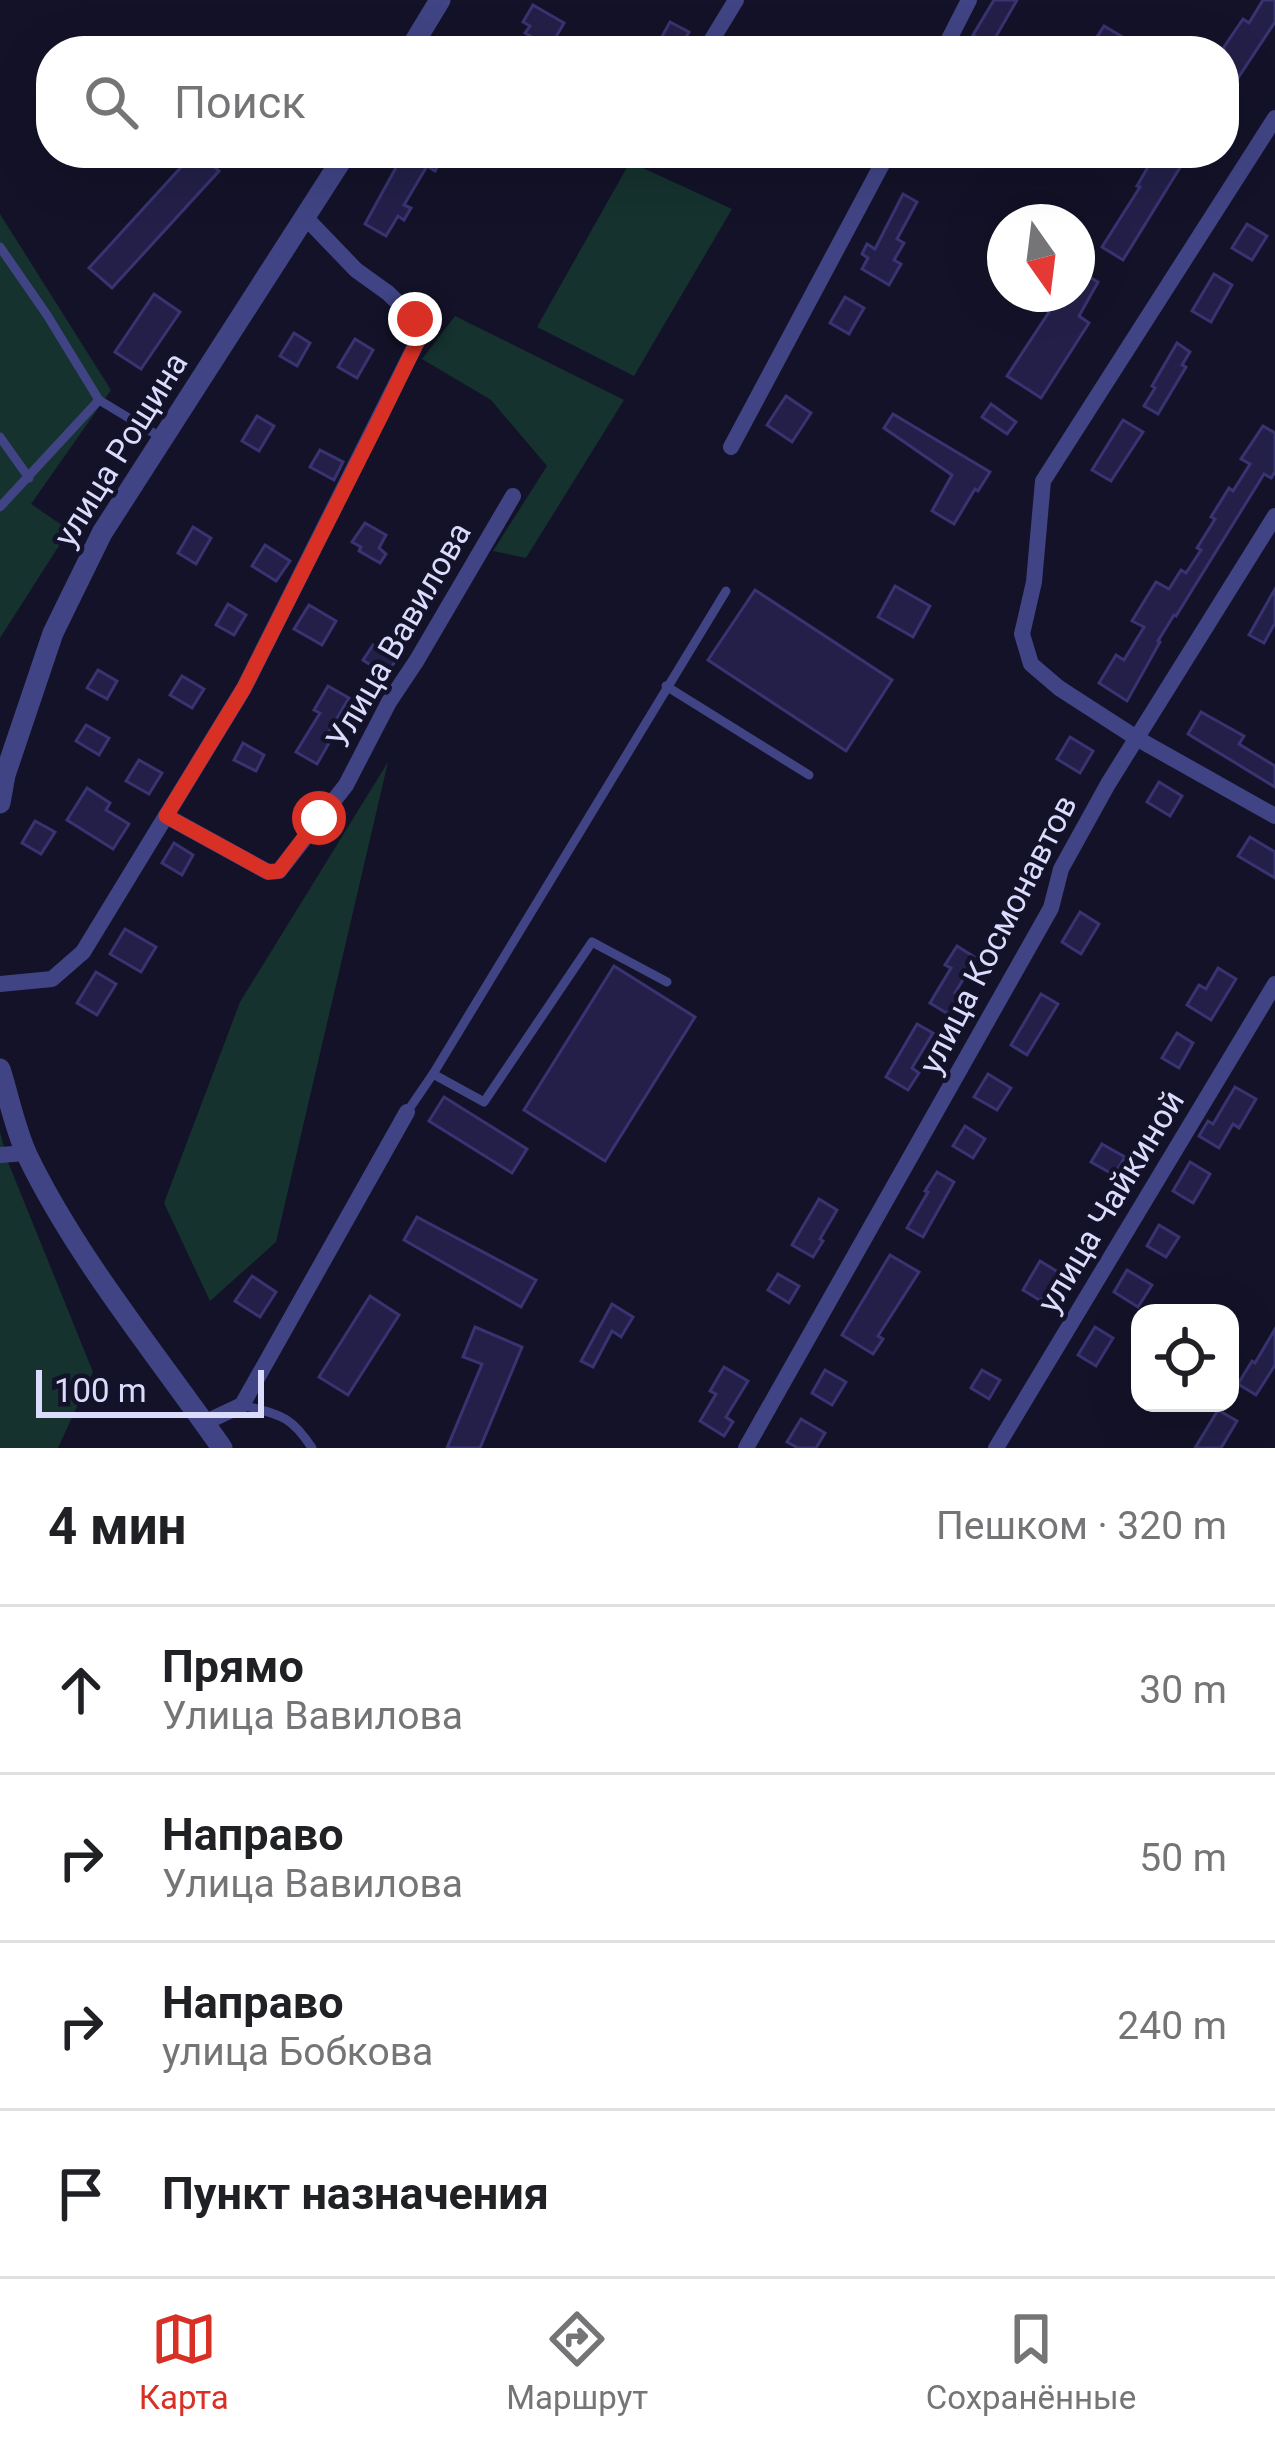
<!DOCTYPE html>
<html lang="ru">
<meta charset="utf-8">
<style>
:root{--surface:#fff;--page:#f6f6f6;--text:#202124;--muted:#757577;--line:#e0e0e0;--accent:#d93025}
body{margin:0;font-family:Roboto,sans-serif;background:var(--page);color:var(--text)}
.controls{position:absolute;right:36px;bottom:36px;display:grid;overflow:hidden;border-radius:24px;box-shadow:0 12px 48px #0002}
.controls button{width:108px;height:108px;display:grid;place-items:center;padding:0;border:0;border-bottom:3px solid var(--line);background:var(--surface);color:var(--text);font:60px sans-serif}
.compass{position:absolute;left:987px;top:204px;width:108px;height:108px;border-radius:50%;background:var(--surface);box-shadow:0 12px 48px #0002;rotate:166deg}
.scale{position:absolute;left:36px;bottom:30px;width:228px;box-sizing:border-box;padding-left:12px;border:6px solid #dbdbfd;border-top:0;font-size:33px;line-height:42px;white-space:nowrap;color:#dbdbfd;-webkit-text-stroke:9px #131228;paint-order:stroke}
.stop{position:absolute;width:36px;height:36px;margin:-27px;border:9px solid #d93025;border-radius:50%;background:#fff}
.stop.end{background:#d93025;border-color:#fff;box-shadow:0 3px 12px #0008}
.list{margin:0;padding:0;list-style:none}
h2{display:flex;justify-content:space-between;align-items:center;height:156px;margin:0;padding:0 48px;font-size:51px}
h2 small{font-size:39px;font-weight:400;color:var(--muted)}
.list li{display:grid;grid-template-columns:78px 1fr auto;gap:36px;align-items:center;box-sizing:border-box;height:168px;padding:0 48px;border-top:3px solid var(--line)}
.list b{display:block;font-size:45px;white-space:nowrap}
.list p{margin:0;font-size:39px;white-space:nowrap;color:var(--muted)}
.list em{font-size:39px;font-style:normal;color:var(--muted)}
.icon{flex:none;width:66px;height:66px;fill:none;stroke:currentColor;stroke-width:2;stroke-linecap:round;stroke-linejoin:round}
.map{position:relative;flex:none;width:1275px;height:1448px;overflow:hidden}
.search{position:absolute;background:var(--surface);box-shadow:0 12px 48px #0002;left:36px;right:36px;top:36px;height:132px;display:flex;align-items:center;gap:30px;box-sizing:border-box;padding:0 42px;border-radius:48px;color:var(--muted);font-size:45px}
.sheet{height:828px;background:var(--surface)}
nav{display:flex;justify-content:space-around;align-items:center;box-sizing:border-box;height:168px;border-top:3px solid var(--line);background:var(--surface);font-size:33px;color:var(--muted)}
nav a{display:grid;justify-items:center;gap:6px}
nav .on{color:var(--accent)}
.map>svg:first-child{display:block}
.green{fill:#15322e}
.building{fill:#231f48;stroke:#393372;stroke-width:3}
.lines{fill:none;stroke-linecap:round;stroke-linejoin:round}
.service{stroke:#404484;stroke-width:9}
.minor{stroke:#404484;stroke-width:16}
.tertiary{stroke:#404484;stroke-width:21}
.route{stroke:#d93025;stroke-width:15}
.labels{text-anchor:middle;stroke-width:9;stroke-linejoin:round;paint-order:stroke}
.street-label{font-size:33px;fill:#dbdbfd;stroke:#131228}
</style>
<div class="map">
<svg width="1275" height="1448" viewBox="0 0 1275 1448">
<rect width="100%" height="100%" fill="#131228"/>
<!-- green -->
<g class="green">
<polygon points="630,162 732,209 634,376 537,327"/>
<polygon points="0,214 111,390 31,504 69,530 0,638"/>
<polygon points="455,316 624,400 526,558 493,551 547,466 491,400 422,359"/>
<polygon points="388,762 276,1242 210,1301 164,1203 240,1002"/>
<polygon points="0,1132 8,1162 93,1372 58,1448 0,1448"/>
</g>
<!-- building -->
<g class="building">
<polygon points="994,0 1017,0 991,45 973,35"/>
<polygon points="1263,0 1275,0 1275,22 1238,78 1224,69 1224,47 1243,19 1249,23"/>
<polygon points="533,5 564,23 550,47 525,33 530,26 523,22"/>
<polygon points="670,22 689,32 678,51 654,51"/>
<polygon points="1104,26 1121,36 1112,51 1088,51"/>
<polygon points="194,153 199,153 219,171 112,288 89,268"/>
<polygon points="404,153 445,153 435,171 427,166 404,205 411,208 404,220 398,216 386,236 365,224"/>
<polygon points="1156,153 1189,153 1123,260 1102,247 1140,187 1137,186"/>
<polygon points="903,194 917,202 897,239 904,243 894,260 901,264 889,285 862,269 868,258 862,254 867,244 875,249"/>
<polygon points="1247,224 1267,236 1252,260 1232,248"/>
<polygon points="1077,270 1098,282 1079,316 1089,323 1041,398 1007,376 1061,294 1077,294"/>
<polygon points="1214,274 1232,285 1211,322 1192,311"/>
<polygon points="154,294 180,312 141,369 115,352"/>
<polygon points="845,297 864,308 849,334 830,323"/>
<polygon points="294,333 310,343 297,366 280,356"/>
<polygon points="355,339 373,350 357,378 338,367"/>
<polygon points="1177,343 1190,352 1182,365 1186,367 1158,414 1144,406 1155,388 1152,386"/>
<polygon points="786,396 811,413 792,442 767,425"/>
<polygon points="991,404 1016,422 1007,434 982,417"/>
<polygon points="893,414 990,472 978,491 975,489 954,524 932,511 952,475 884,428"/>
<polygon points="257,416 274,426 259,451 242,441"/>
<polygon points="1123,420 1143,432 1111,481 1092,470"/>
<polygon points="1263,426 1275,433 1275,472 1271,478 1264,474 1176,616 1174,615 1158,641 1160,642 1127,701 1099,683 1116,655 1124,660 1144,627 1132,621 1156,582 1169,589 1181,570 1186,573 1201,550 1197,548 1215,519 1211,517 1229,488 1233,491 1250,464 1241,459"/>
<polygon points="320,450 343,462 334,480 310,467"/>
<polygon points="365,523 386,535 379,548 386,554 380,563 359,551 361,547 352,542"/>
<polygon points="193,527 211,538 196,564 178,553"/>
<polygon points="265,545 290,561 276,581 252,566"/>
<polygon points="895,586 930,606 913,637 878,617"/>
<polygon points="1275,589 1275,623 1264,643 1249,635"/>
<polygon points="755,590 892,680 846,751 708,660"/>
<polygon points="228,604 246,615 234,635 216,625"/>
<polygon points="309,605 336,621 322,645 294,629"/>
<polygon points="373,645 396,660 386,675 363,660"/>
<polygon points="98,670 117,681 107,699 87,688"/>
<polygon points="182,676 204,689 192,708 170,695"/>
<polygon points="328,686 349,698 324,740 329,743 317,764 296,752 320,713 314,710"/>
<polygon points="1201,712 1244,736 1239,744 1275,766 1275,787 1188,734"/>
<polygon points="86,725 109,738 99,755 76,741"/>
<polygon points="1070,737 1093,751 1080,773 1057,759"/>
<polygon points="243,743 264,755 256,771 234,760"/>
<polygon points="139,760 162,773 149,794 126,781"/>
<polygon points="1159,782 1182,796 1170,816 1147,802"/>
<polygon points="87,788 110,803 106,810 129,824 113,849 67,820"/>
<polygon points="35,821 55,832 41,854 22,843"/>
<polygon points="1250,837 1275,852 1275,878 1238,856"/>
<polygon points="174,843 193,855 182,875 162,863"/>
<polygon points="1080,912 1099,924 1081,954 1062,942"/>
<polygon points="125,929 156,947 141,972 110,954"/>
<polygon points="957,946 976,958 955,993 959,995 948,1014 930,1003 951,968 945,965"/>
<polygon points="614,966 695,1017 605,1161 524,1110"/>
<polygon points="1218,968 1236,979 1211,1020 1187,1005 1199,985 1206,989"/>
<polygon points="96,972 116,984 97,1015 77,1003"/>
<polygon points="1041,994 1058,1004 1027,1055 1011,1045"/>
<polygon points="917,1024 933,1033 912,1068 919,1073 908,1090 886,1077"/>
<polygon points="1177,1033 1193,1043 1179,1068 1162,1058"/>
<polygon points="988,1074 1011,1088 997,1110 974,1097"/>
<polygon points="1235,1087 1256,1099 1239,1128 1233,1124 1219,1148 1199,1136 1208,1121 1213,1124"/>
<polygon points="444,1097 527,1149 512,1173 429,1121"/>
<polygon points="965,1126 985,1139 973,1158 953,1146"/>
<polygon points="1102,1144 1125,1157 1114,1175 1091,1162"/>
<polygon points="1190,1162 1210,1174 1193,1203 1173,1191"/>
<polygon points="937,1172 954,1182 923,1237 907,1228 928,1192 925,1191"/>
<polygon points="819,1199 837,1210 820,1239 823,1241 813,1257 792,1245"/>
<polygon points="417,1217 536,1280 521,1307 404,1240"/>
<polygon points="1159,1225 1179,1237 1166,1257 1147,1246"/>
<polygon points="890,1255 919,1272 878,1336 883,1339 873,1354 842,1335"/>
<polygon points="1040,1261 1058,1272 1041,1301 1023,1290"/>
<polygon points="1127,1270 1152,1285 1138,1307 1114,1292"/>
<polygon points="778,1274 799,1286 789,1303 768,1290"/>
<polygon points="252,1276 276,1292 260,1317 235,1301"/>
<polygon points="370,1296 399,1315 348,1395 319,1377"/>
<polygon points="612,1304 633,1317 621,1337 612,1331 593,1367 581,1361"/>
<polygon points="475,1327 522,1347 480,1448 447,1448 482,1364 463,1357"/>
<polygon points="1095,1327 1113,1338 1096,1366 1078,1355"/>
<polygon points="1275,1329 1275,1365 1256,1395 1238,1384 1252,1361 1255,1363"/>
<polygon points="724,1367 748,1381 726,1417 733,1422 724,1436 700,1421 716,1394 710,1391"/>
<polygon points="825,1370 846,1382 832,1405 812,1393"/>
<polygon points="982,1370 1000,1380 989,1399 971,1388"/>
<polygon points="1218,1410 1237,1421 1221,1448 1195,1448"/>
<polygon points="801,1419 825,1433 816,1448 798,1448 787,1442"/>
</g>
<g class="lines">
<!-- service -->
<g class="service">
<polyline points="0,247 47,315 99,400"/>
<polyline points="0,437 29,478"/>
<polyline points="0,507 99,400 162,438"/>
<polyline points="666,686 809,775"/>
<polyline points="433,1074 484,1102 592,942 667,982"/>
<polyline points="407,1112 433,1074 726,591"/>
<path d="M 242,1405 C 279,1415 290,1414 312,1448"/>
</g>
<!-- minor -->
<g class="minor">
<polyline points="705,51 736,0"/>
<polyline points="943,51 969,0"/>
<polyline points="1275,118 1043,481 1034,582 1022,634 1031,664 1059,688 1138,739 1275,816"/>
<polyline points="731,447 888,153"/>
<polyline points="166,816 268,872 279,871 346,785 389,702 417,660 513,496"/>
<polyline points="0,984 52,979 83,952 244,688 418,340 415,319 388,293 356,270 306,218"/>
<polyline points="0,1155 26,1153"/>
<polyline points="204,1423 242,1405 407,1112"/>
<polyline points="746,1448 1051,908 1061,869 1108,784 1275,516"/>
<polyline points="996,1448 1275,984"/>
</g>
<!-- tertiary -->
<g class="tertiary">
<polyline points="409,51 440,0"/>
<polyline points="0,803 5,775 53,633 102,533 346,153"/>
<path d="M 0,1069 C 9,1097 15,1130 28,1157 C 77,1258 157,1355 222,1448"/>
</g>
</g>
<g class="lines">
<!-- route -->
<polyline class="route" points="319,818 279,871 268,872 166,816 244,688 383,412 418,340 415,319"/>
</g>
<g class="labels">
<!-- street labels -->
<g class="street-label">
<text transform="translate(120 449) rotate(-58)" y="12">улица Рощина</text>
<text transform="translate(398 635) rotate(-60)" y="12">Улица Вавилова</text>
<text transform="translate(997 934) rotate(-63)" y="12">улица Космонавтов</text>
<text transform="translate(1110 1201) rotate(-59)" y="12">улица Чайкиной</text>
</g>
</g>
</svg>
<div class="controls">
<button><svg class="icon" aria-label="locate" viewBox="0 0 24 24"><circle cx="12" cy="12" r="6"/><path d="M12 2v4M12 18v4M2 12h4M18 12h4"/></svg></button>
</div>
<svg class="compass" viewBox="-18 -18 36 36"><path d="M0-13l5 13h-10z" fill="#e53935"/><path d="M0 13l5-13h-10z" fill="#757577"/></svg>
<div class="scale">100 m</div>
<div class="stop" style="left:319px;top:818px"></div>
<div class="stop end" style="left:415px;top:319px"></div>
<div class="search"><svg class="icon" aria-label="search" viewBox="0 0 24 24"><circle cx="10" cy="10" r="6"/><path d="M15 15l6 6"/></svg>Поиск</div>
</div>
<section class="sheet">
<h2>4 мин<small>Пешком · 320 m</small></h2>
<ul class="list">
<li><svg class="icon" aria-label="ahead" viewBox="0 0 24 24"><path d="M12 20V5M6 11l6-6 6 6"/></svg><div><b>Прямо</b><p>Улица Вавилова</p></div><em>30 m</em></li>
<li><svg class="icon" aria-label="right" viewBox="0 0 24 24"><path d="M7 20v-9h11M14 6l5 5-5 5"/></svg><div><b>Направо</b><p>Улица Вавилова</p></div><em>50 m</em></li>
<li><svg class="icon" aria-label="right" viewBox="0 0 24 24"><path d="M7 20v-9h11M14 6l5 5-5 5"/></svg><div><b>Направо</b><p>улица Бобкова</p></div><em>240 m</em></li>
<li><svg class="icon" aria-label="arrive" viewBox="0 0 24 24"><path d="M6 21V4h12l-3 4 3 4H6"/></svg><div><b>Пункт назначения</b></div></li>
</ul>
</section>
<nav>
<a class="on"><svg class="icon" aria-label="map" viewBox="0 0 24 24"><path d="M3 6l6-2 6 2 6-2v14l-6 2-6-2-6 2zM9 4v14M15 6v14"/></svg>Карта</a>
<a><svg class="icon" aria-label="directions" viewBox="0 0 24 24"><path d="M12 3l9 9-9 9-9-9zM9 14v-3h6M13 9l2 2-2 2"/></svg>Маршрут</a>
<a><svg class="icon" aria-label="saved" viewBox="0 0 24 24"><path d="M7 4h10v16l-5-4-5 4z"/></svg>Сохранённые</a>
</nav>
